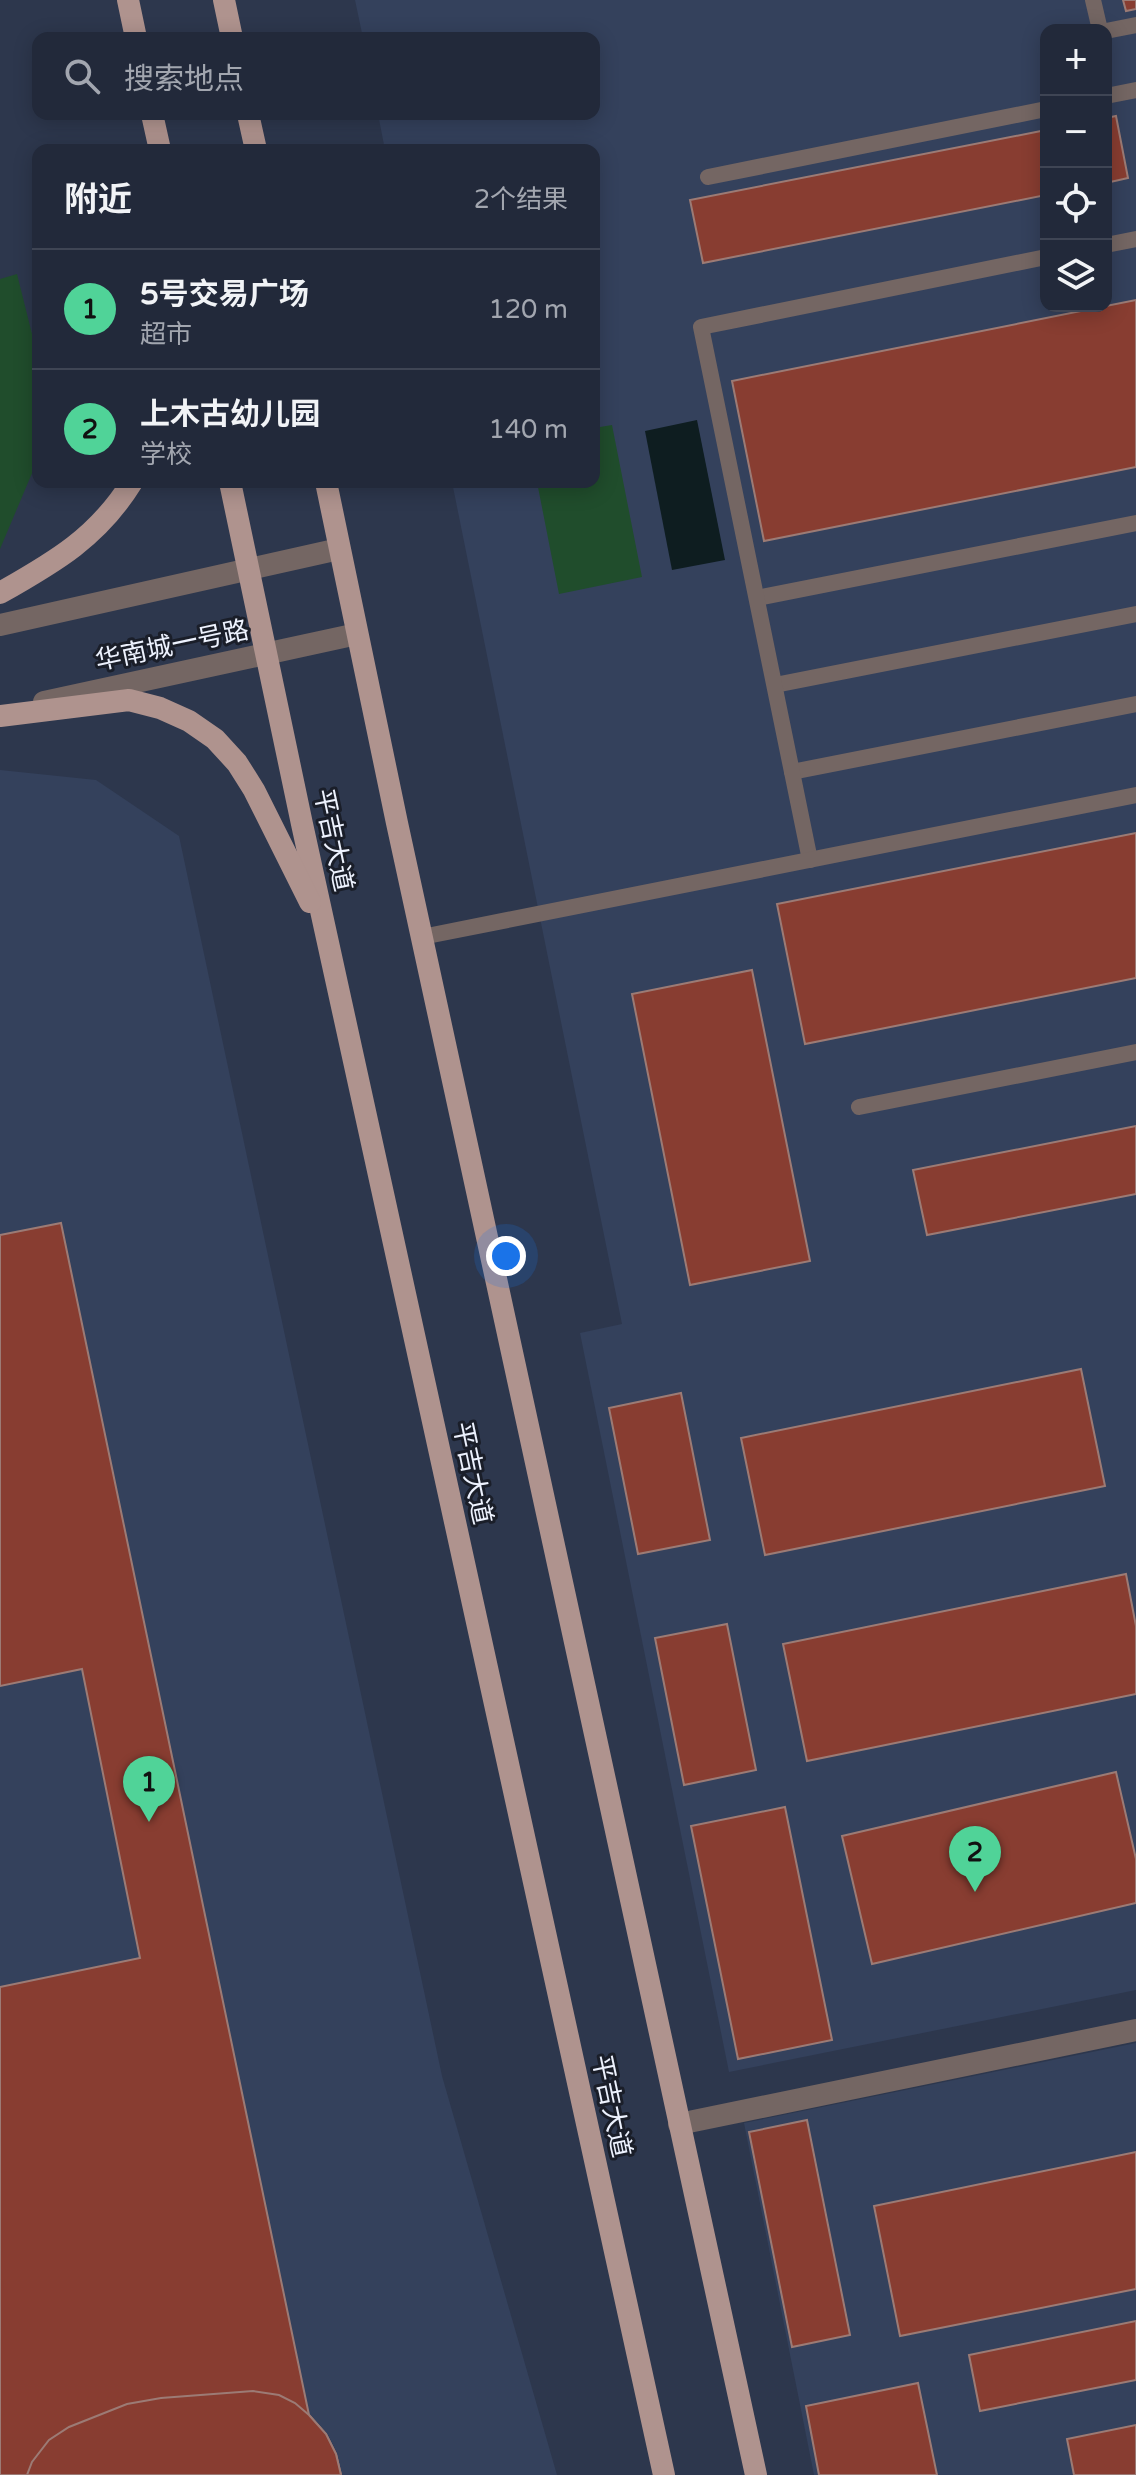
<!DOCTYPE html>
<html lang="zh">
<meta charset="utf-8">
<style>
:root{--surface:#22293a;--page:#2a3142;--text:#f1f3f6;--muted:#a2a6af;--line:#3f4554;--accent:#50d398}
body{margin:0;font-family:"Varela Round","Noto Sans SC",sans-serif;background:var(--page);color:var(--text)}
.controls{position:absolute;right:24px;top:24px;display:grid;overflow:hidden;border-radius:16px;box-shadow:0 4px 20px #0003}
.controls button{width:72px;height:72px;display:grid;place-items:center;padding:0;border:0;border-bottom:2px solid var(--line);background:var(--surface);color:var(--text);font:40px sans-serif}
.you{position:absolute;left:506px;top:1256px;width:28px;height:28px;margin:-20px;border:6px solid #fff;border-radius:50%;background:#1a73e8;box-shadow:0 0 0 12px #1a73e833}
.badge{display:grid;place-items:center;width:52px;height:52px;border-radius:50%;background:var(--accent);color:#111;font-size:26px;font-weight:700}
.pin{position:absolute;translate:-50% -66px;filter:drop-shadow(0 2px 4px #0008)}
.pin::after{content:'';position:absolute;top:42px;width:28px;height:24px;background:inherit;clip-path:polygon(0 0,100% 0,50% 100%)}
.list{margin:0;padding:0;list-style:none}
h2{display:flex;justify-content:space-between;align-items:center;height:104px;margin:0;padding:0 32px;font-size:34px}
h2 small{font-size:26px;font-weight:400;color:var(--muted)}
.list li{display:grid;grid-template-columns:52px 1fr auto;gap:24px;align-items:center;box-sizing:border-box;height:120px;padding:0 32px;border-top:2px solid var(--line)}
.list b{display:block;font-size:30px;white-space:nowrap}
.list p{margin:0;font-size:26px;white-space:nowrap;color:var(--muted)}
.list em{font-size:26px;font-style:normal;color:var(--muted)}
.icon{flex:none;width:44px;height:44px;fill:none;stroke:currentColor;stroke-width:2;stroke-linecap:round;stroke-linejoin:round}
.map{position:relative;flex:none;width:1136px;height:2475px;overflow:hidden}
.search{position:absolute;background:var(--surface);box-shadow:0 4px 20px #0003;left:32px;top:32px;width:568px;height:88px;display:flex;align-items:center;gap:20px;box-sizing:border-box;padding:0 28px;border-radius:16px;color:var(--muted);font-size:30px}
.panel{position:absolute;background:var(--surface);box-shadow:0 4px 20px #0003;left:32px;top:144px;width:568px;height:344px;border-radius:16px}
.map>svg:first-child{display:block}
.built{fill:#34415c;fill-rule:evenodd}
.green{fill:#204d2c}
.water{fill:#0e1d20}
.building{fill:#883d31;stroke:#9c7b75;stroke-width:2}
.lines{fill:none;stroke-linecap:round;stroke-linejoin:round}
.service{stroke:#746663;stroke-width:16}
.minor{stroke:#746663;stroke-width:22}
.tertiary{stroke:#746663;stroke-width:22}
.primary{stroke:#af938e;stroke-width:22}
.labels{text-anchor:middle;stroke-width:6;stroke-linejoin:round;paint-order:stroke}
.street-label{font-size:26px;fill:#edf2fe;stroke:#1a1e29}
</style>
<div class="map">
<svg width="1136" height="2475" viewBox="0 0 1136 2475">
<rect width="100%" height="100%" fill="#2d374d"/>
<!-- built -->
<g class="built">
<path d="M 355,0 L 1136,0 L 1136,1990 L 729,2072 L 580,1333 L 622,1324 L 452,482 L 594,482 L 594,150 L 385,150 L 378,114 L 594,114 L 594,38 L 363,38 ZM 1046,30 L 1106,30 L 1106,306 L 1046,306 Z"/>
<polygon points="0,770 96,780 179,836 442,2076 557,2475 0,2475"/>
<polygon points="1136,2043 1136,2475 814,2475 744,2123"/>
</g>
<!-- green -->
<g class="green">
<polygon points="17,274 38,358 38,459 0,549 0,279"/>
<polygon points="612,425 642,577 559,594 537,482 594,482 594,428"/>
</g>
<!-- water -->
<polygon class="water" points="697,420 725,560 672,570 645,431"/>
<!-- building -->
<g class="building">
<polygon points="1123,0 1136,0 1136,9 1126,11"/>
<polygon points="1116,116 1128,178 1106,183 1106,118"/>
<polygon points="1046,130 1046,195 703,263 690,200"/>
<polygon points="1136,300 1136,467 764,541 732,381"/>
<polygon points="1136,833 1136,978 805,1044 777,904"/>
<polygon points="752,970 810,1261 690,1285 632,994"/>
<polygon points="1136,1126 1136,1194 927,1235 913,1170"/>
<polygon points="61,1223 309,2415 326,2434 336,2454 341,2475 0,2475 0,1987 140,1958 82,1669 0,1686 0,1235"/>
<polygon points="1081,1369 1105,1486 765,1555 741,1438"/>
<polygon points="681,1393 710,1540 638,1554 609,1408"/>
<polygon points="1126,1574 1136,1626 1136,1694 807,1761 783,1644"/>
<polygon points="727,1624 756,1770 684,1785 655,1638"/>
<polygon points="1116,1772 1136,1859 1136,1903 872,1964 842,1836"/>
<polygon points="785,1807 832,2040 738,2059 691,1826"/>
<polygon points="807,2120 850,2335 792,2347 749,2132"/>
<polygon points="1136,2152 1136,2289 900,2336 874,2206"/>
<polygon points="1136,2321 1136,2380 980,2411 969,2355"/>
<polygon points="918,2383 937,2475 819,2475 806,2406"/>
<polygon points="253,2391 279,2395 295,2403 309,2415 326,2434 336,2454 341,2475 27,2475 32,2462 49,2440 69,2427 127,2404 161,2398"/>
<polygon points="1136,2425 1136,2475 1074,2475 1067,2439"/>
</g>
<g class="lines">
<!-- service -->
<g class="service">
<polyline points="1093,0 1100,30"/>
<polyline points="1106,31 1136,25"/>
<polyline points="1106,96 1136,90"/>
<polyline points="708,177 1046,109"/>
<polyline points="1106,245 1136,239"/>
<polyline points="757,598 1136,523"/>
<polyline points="775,685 1136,614"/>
<polyline points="792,772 1136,704"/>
<polyline points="810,860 701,327 1046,257"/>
<polyline points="422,937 1136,795"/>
<polyline points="859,1107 1136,1052"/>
</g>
<!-- minor -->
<polyline class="minor" points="679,2124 1136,2030"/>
<!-- tertiary -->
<g class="tertiary">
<polyline points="0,625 339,549"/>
<polyline points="44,702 357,634"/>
</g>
<!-- primary -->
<g class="primary">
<polyline points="128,0 136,38"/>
<polyline points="224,0 232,38"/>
<polyline points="152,114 160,150"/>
<polyline points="248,114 256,150"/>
<polyline points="230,482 302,824 664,2475"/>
<polyline points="326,482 397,823 756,2475"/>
<path d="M 0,593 C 55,562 98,537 132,482"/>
<polyline points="0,716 129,700 160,708 189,721 215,739 237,763 254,790 310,902"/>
</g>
</g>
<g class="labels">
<!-- street labels -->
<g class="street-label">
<text transform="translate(172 645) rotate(-12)" y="9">华南城一号路</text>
<text transform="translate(334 840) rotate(78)" y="9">平吉大道</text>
<text transform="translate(473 1473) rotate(78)" y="9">平吉大道</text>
<text transform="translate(612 2106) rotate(78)" y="9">平吉大道</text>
</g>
</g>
</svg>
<div class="controls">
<button>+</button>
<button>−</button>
<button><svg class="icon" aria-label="locate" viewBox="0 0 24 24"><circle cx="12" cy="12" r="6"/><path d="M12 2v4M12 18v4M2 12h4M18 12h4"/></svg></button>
<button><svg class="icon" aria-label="layers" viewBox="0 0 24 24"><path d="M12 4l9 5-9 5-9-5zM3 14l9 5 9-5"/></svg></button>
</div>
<div class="you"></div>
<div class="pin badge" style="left:149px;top:1822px">1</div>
<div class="pin badge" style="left:975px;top:1892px">2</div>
<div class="search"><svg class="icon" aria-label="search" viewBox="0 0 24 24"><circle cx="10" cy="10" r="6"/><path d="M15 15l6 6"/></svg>搜索地点</div>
<section class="panel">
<h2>附近<small>2个结果</small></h2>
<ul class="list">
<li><span class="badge">1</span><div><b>5号交易广场</b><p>超市</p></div><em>120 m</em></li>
<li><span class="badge">2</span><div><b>上木古幼儿园</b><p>学校</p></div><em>140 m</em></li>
</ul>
</section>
</div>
